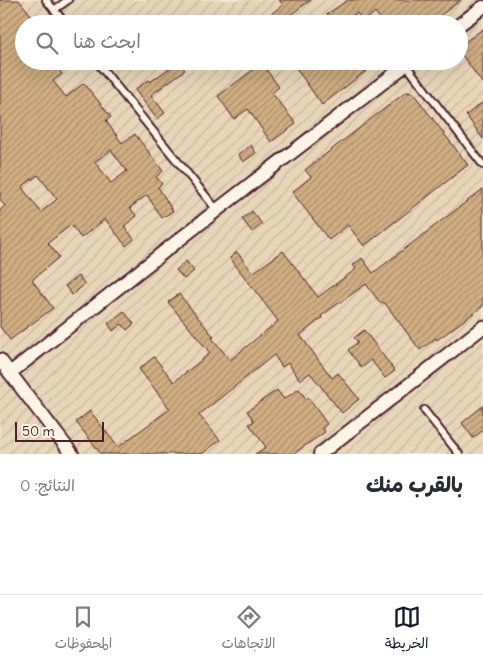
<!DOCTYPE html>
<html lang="ar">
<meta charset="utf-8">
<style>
:root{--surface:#fff;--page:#f2f2f3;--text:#2b2b33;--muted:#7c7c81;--line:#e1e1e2;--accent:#111827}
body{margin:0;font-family:Delius,"Playpen Sans Arabic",sans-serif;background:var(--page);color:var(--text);direction:rtl}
.scale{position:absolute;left:15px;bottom:12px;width:89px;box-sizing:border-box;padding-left:5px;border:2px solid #4a1f2b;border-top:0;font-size:14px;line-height:18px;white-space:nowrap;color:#4a1f2b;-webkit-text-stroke:4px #fcf5e5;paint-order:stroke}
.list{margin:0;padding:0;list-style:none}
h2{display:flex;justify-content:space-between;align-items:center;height:65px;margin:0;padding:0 20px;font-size:21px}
h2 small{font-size:16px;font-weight:400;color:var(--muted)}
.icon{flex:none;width:28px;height:28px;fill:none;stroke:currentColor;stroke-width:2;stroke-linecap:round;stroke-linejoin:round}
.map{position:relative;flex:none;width:483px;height:454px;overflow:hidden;direction:ltr}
.search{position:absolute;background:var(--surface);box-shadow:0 5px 20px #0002;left:15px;right:15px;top:15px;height:55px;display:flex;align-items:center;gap:12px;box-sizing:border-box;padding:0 18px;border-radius:28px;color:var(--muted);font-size:19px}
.sheet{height:140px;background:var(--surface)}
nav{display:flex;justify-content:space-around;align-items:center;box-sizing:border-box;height:70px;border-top:1px solid var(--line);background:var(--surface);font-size:14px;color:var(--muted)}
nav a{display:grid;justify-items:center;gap:2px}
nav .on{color:var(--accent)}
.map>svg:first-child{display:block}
.industrial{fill:url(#industrial-furrows);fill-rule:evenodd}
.building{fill:url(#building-hatch);stroke:#4a1f2b;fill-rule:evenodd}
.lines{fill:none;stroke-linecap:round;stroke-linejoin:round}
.lane-casing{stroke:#4a1f2b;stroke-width:10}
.street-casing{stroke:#4a1f2b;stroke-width:16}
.lane{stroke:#fcf5e5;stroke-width:6}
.street{stroke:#fcf5e5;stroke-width:12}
</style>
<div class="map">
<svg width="483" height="454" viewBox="0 0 483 454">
<defs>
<pattern id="industrial-furrows" width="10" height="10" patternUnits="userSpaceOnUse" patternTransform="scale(1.25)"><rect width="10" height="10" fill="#e8d6b9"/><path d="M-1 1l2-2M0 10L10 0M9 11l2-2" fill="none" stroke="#c8b79f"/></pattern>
<pattern id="building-hatch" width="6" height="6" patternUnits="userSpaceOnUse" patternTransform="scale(1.25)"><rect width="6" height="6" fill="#cfae82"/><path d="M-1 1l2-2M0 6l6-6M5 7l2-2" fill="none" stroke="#aa8d6b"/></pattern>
</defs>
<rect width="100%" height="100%" fill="#f3e7d1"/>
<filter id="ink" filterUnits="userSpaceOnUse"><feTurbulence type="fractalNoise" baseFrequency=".02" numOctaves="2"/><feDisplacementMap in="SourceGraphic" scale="10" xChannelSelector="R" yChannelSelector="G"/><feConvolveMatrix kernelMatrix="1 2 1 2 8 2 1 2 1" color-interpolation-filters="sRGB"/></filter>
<g filter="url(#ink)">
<!-- industrial -->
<path class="industrial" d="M 0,0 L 483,0 L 483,454 L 0,454 ZM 24,24 L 459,24 L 459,61 L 24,61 Z"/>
<!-- building -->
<g class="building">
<path d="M 0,0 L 19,0 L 38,24 L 24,24 L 24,61 L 65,61 L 58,68 L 62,74 L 53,81 L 66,97 L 84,83 L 111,117 L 106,121 L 122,143 L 135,134 L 163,171 L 156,177 L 162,184 L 158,187 L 173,211 L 162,218 L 147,195 L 130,208 L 137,216 L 124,226 L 134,239 L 126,246 L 105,219 L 81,238 L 71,225 L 48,243 L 59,257 L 32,280 L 53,308 L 10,340 L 0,327 L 0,210 L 5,206 L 0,200 ZM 111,150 L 127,171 L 111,183 L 95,162 ZM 38,175 L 57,199 L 41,212 L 23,189 L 23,186 Z"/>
<polygon points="279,0 311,0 283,20 285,24 257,24 283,5"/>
<polygon points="348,0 461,0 429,24 384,24 375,12 363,22 357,13 341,24 333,24 327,14"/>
<polygon points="483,29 483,84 459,51 459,46"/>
<polygon points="249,61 260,61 279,87 272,93 296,124 271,142 248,109 234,119 218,96 254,69"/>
<polygon points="291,61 343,61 348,69 359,61 379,61 322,105"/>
<polygon points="178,62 185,70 151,95 165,113 157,119 135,90 148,80 150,82"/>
<polygon points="406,92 413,93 468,165 364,246 348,225 329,240 292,192 311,177 305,170"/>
<polygon points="483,102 483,139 466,115"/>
<polygon points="251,145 256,153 243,162 238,154"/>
<polygon points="483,189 483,306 437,340 436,338 420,350 384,302 381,304 366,284 321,316 322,318 300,335 332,378 338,373 359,399 342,413 310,373 300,380 288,363 282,367 274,355 199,415 220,440 202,454 101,454 76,422 90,411 118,447 170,409 139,369 154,357 174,382 210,353 168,302 179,294 214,337 212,338 230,360 278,321 230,258 237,252 253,273 283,251 318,297 356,269 353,265 362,258 373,273"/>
<polygon points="252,211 262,224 252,232 242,219"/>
<polygon points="186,261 194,271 184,279 176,270"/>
<polygon points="78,276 85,284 72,295 65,286"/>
<polygon points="124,311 134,324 127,330 122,324 113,331 108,323"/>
<polygon points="364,330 395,371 385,378 371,360 362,368 348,350 358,342 354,338"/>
<polygon points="299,389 306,399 308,397 327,424 322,428 325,432 293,454 255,454 266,447 249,424 254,421 247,411 277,390 284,399"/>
<polygon points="483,406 483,430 473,438 462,423"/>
</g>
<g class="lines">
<defs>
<g id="lane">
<polyline points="46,0 66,24"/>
<polyline points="54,10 68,0"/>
<polyline points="96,61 217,210"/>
<polyline points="406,65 483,165"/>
<polyline points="424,410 459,454"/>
</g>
<g id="street">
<polyline points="459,25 483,7"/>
<polyline points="0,360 72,454"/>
<polyline points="10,373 217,210 411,61"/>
<polyline points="320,454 483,327"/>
</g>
</defs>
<!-- lane casing -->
<use href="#lane" class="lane-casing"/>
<!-- street casing -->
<use href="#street" class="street-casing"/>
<!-- lane -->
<use href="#lane" class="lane"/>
<!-- street -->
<use href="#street" class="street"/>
</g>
</g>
</svg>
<div class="scale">50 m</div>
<div class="search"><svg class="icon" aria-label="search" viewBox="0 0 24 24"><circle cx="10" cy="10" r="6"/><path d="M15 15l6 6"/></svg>ابحث هنا</div>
</div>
<section class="sheet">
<h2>بالقرب منك<small>النتائج: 0</small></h2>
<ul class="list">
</ul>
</section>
<nav>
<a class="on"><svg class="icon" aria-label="map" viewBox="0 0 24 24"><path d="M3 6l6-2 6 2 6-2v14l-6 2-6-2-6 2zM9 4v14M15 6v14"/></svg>الخريطة</a>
<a><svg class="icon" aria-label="directions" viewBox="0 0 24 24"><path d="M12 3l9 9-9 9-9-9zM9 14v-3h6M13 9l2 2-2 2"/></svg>الاتجاهات</a>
<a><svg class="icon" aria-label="saved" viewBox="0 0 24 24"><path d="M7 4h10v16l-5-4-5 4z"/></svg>المحفوظات</a>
</nav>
